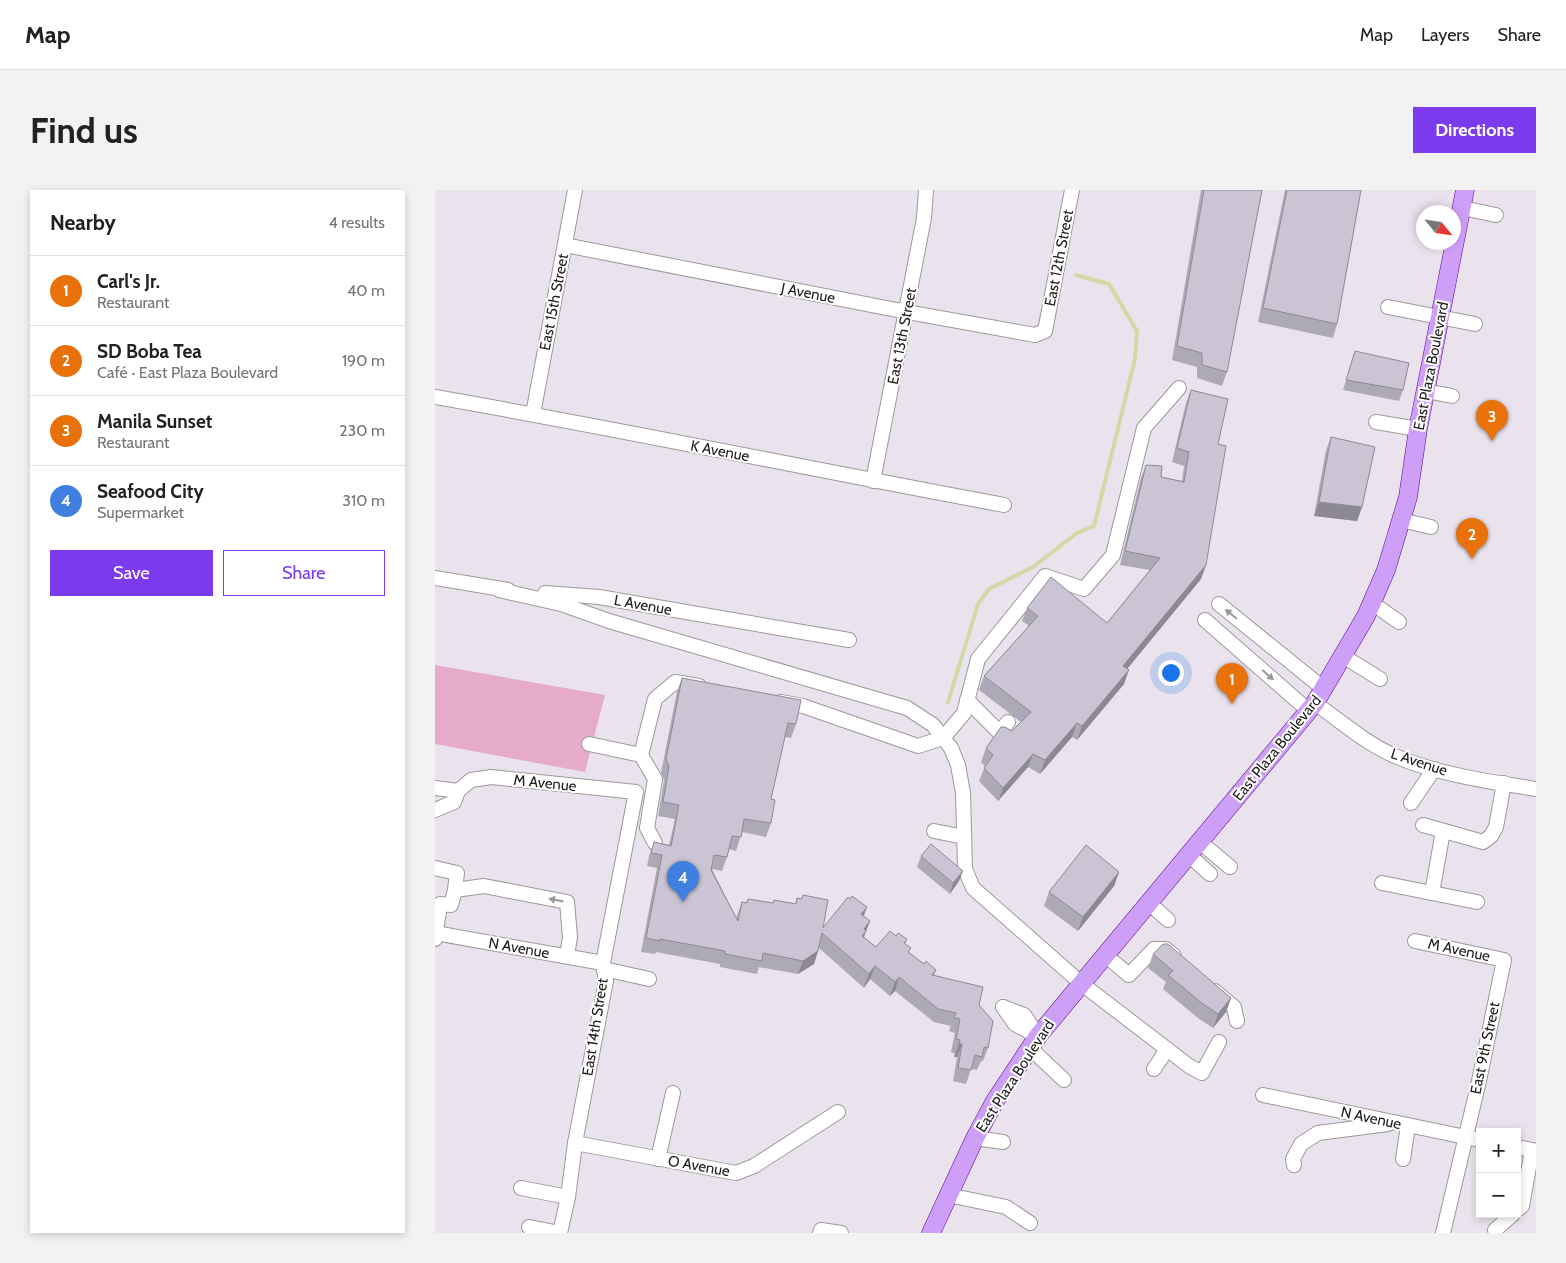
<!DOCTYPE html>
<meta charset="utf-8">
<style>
:root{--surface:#fff;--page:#f2f2f2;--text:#222;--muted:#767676;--line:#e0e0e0;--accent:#7c3aed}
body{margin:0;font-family:Cabin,sans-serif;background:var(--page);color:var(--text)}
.controls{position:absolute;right:15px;bottom:15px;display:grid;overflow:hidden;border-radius:0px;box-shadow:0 2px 8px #0003}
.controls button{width:45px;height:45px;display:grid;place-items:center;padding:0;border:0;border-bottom:1px solid var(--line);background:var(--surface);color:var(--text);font:25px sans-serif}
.compass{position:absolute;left:981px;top:15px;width:45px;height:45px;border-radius:50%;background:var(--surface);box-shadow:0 2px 8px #0003;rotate:119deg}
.you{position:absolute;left:735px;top:482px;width:18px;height:18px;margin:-12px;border:4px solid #fff;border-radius:50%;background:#1a73e8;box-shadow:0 0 0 8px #1a73e833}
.badge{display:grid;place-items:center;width:32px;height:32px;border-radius:50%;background:var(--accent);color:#fff;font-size:16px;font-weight:700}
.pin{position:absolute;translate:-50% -41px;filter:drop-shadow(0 1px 2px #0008)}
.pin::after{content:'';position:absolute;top:26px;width:18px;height:15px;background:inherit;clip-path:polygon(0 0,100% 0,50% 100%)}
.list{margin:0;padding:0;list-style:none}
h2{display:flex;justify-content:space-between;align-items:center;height:65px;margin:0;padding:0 20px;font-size:21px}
h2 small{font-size:16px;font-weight:400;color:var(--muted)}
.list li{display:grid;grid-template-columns:32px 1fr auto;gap:15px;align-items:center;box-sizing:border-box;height:70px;padding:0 20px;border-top:1px solid var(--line)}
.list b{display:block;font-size:19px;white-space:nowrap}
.list p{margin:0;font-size:16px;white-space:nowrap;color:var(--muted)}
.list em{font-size:16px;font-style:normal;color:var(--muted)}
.actions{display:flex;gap:10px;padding:15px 20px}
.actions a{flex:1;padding:11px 0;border:1px solid var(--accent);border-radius:0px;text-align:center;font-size:18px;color:var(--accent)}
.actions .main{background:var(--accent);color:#fff}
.map{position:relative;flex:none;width:1101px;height:1043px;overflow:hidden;border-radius:0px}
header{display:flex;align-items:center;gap:30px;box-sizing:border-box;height:70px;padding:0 25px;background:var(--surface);border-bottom:1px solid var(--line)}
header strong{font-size:24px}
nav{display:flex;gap:28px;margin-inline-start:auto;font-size:18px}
.intro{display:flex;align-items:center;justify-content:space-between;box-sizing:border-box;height:120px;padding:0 30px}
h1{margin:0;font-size:35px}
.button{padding:12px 22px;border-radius:0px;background:var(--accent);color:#fff;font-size:18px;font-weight:700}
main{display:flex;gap:30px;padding:0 30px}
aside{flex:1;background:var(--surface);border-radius:0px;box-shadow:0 2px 8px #0003}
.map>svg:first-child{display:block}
.grass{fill:#e6abcb}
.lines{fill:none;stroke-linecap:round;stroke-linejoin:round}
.stream{stroke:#d1daa5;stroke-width:4}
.minor-casing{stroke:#9a9a9a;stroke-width:16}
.major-casing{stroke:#5b0790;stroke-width:19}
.minor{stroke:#fff;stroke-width:14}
.major{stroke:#cd9ff7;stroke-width:18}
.wall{fill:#aea9b6}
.shaded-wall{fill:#8d8994}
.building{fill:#cac4d4;stroke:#8d8994}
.oneway{fill:#999}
.labels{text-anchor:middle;stroke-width:4;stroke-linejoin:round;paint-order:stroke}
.street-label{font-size:15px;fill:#1d1d1d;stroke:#fff}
</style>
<header>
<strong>Map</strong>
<nav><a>Map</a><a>Layers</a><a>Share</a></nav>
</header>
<div class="intro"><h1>Find us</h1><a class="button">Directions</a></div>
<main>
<aside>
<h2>Nearby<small>4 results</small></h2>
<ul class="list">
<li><span class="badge" style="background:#e8710a">1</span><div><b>Carl's Jr.</b><p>Restaurant</p></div><em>40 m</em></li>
<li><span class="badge" style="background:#e8710a">2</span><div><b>SD Boba Tea</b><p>Café · East Plaza Boulevard</p></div><em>190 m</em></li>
<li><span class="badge" style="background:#e8710a">3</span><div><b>Manila Sunset</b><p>Restaurant</p></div><em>230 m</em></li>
<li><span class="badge" style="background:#3f7fe0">4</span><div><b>Seafood City</b><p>Supermarket</p></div><em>310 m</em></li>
</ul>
<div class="actions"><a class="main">Save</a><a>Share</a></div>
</aside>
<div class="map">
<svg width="1101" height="1043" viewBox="0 0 1101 1043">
<rect width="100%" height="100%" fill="#eae3ee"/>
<!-- grass -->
<polygon class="grass" points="0,475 170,505 150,582 0,554"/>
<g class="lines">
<!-- stream -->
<polyline class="stream" points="513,512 543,414 554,399 598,377 642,343 659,336 700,169 702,141 674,94 641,85"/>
<defs>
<g id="minor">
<polyline points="1027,18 1061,25"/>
<polyline points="130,55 472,122 600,145 610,141 637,0"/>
<polyline points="953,117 1040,134"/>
<polyline points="991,201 1017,206"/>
<path d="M 0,207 C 190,240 379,280 569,315"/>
<polyline points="98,224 140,0"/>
<polyline points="941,232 983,239"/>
<polyline points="438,291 489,28 491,0"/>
<polyline points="966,330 996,337"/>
<polyline points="0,388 73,400"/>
<polyline points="64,400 126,414 174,431 472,518 498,535 516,558 523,575 528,603 530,679 538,698 647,794 754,876 767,883 784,852"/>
<polyline points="110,403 164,407 414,450"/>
<polyline points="937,413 964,432"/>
<polyline points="784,414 889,499"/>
<polyline points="770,430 874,521"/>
<polyline points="908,466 945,489"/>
<polyline points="532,510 564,542 573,532"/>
<polyline points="346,512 368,516 483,556 508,548 529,523 543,469 610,386 649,399 678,365 709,238 744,198"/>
<path d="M 880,513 C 904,530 933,555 960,566 C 1001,584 1056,592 1101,599"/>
<polyline points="154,554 206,565 220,509 240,492 264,496"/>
<polyline points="206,565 220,589 212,638 220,653"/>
<polyline points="0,598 23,601 19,612 0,620"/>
<polyline points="23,601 36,590 56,587 201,602 168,773 171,791 140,953 133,1007 125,1043"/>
<polyline points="976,613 999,579"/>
<polyline points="988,635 1048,652 1056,646 1061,637 1069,593"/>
<polyline points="499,641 529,647"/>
<polyline points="765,652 795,677"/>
<polyline points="754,665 775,684"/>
<polyline points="0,678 22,683 20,700 16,715 5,714 0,749"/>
<polyline points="947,693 997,703 1008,641"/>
<polyline points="20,700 49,696 132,712 135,747 132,766"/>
<polyline points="997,703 1042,712"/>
<polyline points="714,713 733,730"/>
<polyline points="0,743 168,773"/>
<polyline points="980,751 1069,770 1044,891 1008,1043"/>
<polyline points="670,765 694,785 719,759 731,759 739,766"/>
<polyline points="169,779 214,789"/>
<polyline points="780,801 799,817 802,831"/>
<polyline points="568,817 589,825 603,846"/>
<polyline points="568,817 580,834 600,845"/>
<polyline points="595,858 629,890"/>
<polyline points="719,879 732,859"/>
<polyline points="828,905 1045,950"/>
<polyline points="540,948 568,952"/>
<polyline points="140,953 301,983 319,976 403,922"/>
<polyline points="1082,957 1101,961"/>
<polyline points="223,969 238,903"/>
<polyline points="968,969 973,936"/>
<polyline points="859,975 858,969 866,954 883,943 953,934"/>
<polyline points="86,998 133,1007"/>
<polyline points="513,1005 571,1017 595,1033"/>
<polyline points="1082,1020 1087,1016 1097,960"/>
<polyline points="94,1037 125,1043"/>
<polyline points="1060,1040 1078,1024"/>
<polyline points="385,1043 386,1040 406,1043"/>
</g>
<polyline id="major" points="496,1043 540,948 560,911 603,846 880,513 931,426 951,380 973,307 983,239 1030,0"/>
</defs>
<!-- minor casing -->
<use href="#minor" class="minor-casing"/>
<!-- major casing -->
<use href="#major" class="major-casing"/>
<!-- minor -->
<use href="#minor" class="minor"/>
<!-- major -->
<use href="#major" class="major"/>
</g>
<!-- wall -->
<g class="wall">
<polygon points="766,0 827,0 792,182 787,196 762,188 762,177 737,170"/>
<polygon points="850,0 926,0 902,134 898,148 823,132"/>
<polygon points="920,161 968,200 964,211 908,200"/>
<polygon points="756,200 783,254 771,375 766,389 692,479 689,494 642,550 637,547 605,584 593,577 563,611 544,591 550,576 546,572 551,558 577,541 586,532 544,500 549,486 594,436 587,431 592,418 672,433 715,380 685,375 706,288 711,275 726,287 747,291 749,276 737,272 751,213"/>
<polygon points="896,247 927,317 922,331 879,326 891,260"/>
<polygon points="247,488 361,534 356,548 350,547 336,609 336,633 331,647 307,642 301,661 294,659 292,667 287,681 277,679 301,728 307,712 311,713 313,709 337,713 360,714 362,708 367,709 368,705 388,738 428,726 435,731 429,747 441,757 461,746 472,749 470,754 475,763 489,774 501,780 499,786 544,815 553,858 548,871 546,871 542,880 536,879 531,894 518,891 522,867 519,867 520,864 516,862 520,843 514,841 516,836 499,832 460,801 455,806 435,789 429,798 384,758 379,774 363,784 324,777 322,784 285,777 285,774 221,762 220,764 206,762 222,678 212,676 214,666 219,652 234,655 240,629 223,626 229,590 226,583 242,501"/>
<polygon points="486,666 524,691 515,704 482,677"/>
<polygon points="684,682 679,696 643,741 609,716 614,702"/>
<polygon points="718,764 796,808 791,822 778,838 763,828 728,799 731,792 713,778"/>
</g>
<!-- shaded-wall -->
<g class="shaded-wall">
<polygon points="884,312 927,317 922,331 879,326"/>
<polygon points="771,375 766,389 683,490 688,476"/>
<polygon points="694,480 689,494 642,550 647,536"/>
<polygon points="642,533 637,547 605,584 610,570"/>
<polygon points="598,564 593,577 563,611 568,598"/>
<polygon points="528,681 524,691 515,704 518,693"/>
<polygon points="684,682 679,696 643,741 648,727"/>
<polygon points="432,717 427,731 426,724"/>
<polygon points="435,731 426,754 422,759 429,739"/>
<polygon points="383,761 379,774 363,784 368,771"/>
<polygon points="440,776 435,789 429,798 434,784"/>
<polygon points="464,787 460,801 455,806 460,792"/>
<polygon points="796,808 791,822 778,838 783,824"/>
<polygon points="524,854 527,854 522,867 519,867"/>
</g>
<!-- building -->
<g class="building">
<polygon points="769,0 827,0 792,182 767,175 767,163 742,156"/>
<polygon points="852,0 926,0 902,134 828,118"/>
<polygon points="920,161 974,173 968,200 911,190"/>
<polygon points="756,200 793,209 783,254 791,256 771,375 688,476 694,480 647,536 642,533 610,570 598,564 568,598 549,578 558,565 551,558 566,537 570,537 577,541 596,522 549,486 603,426 592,418 616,387 672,433 725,368 690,361 711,275 727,276 726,287 749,292 754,262 742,258"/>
<polygon points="896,247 940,257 927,317 884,312"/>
<polygon points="247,488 366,510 361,534 353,533 336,609 340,610 336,633 309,629 306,647 297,646 292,667 279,665 276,680 303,731 307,712 312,713 313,709 338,713 339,710 361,714 362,708 367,709 368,705 393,710 388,738 413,707 415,709 417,706 432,717 426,724 435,731 429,739 431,741 427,746 441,757 455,741 461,746 463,743 472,749 469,753 476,758 473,762 489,774 491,771 501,780 497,785 548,797 544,815 558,831 553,858 549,857 547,867 540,865 536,880 523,878 527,854 524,854 525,850 521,849 525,829 519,828 521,823 503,819 464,787 460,792 440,776 434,784 387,743 383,761 368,771 328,763 327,771 290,764 290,761 225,749 225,751 211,748 227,665 216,663 219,652 236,656 244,615 228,612 234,577 231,569"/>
<polygon points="496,654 528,681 518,693 486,666"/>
<polygon points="651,655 684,682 648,727 614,702"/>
<polygon points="728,754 733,754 796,808 783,824 768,814 733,785 738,781 718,764"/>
</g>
<!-- one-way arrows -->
<defs><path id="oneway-solid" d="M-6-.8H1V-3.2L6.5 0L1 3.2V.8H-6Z" transform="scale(1.25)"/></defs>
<g class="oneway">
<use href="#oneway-solid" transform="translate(796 424) rotate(-141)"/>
<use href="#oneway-solid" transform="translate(833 485) rotate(41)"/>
<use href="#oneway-solid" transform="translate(121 710) rotate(-169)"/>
</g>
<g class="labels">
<!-- street labels -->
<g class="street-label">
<text transform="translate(624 68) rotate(-79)" y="5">East 12th Street</text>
<text transform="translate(373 103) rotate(11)" y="5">J Avenue</text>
<text transform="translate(119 112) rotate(-79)" y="5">East 15th Street</text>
<text transform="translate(467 146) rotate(-79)" y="5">East 13th Street</text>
<text transform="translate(996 176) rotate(-79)" y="5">East Plaza Boulevard</text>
<text transform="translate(285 261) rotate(11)" y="5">K Avenue</text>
<text transform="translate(208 415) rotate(10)" y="5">L Avenue</text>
<text transform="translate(842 558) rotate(-51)" y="5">East Plaza Boulevard</text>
<text transform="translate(984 572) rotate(18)" y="5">L Avenue</text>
<text transform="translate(110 593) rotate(6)" y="5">M Avenue</text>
<text transform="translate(84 758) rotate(10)" y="5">N Avenue</text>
<text transform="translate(1024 760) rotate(12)" y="5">M Avenue</text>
<text transform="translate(160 837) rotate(-81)" y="5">East 14th Street</text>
<text transform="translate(1050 858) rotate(-78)" y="5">East 9th Street</text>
<text transform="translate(580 886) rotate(-57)" y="5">East Plaza Boulevard</text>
<text transform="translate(936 928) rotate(12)" y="5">N Avenue</text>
<text transform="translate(264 976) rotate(10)" y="5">O Avenue</text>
</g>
</g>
</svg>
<div class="controls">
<button>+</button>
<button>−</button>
</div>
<svg class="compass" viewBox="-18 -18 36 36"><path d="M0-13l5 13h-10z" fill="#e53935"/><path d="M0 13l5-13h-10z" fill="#767676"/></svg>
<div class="you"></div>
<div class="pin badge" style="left:797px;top:514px;background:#e8710a">1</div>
<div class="pin badge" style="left:1037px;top:369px;background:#e8710a">2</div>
<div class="pin badge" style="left:1057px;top:251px;background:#e8710a">3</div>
<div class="pin badge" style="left:248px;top:712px;background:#3f7fe0">4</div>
</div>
</main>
